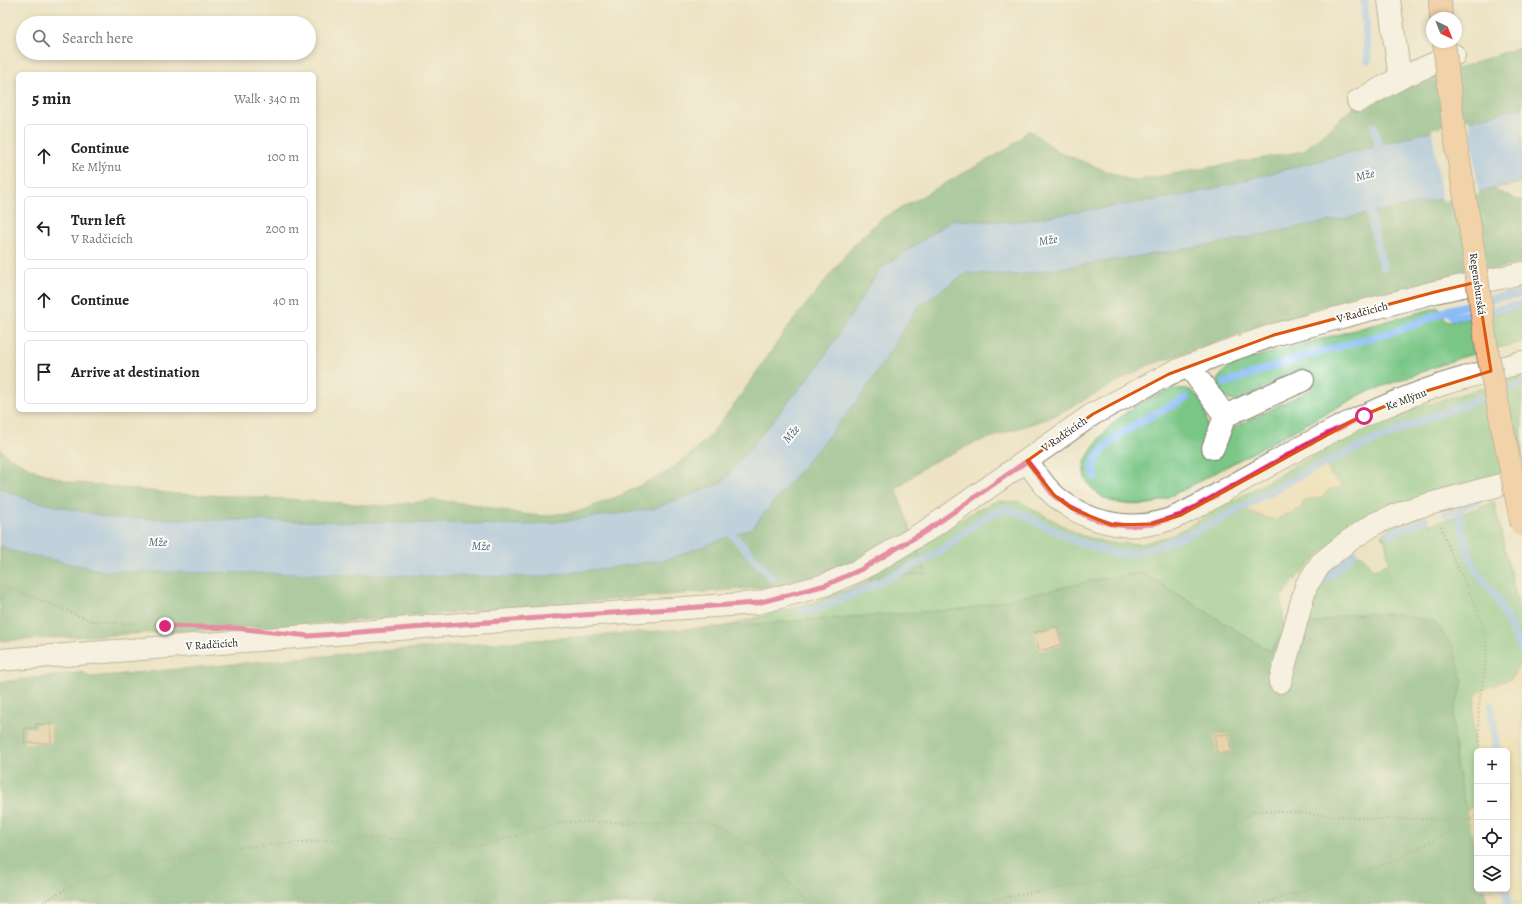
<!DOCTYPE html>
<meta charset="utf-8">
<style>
:root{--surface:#fff;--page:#f6f6f6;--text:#222;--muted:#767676;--line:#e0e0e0}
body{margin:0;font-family:Alegreya,serif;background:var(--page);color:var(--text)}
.controls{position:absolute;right:12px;bottom:12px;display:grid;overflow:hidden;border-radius:6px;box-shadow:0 2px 6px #0003}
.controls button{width:36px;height:36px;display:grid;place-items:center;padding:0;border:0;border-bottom:1px solid var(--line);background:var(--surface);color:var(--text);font:20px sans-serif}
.compass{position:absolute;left:1426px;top:12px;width:36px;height:36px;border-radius:50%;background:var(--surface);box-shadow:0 2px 6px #0003;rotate:137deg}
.stop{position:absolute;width:12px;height:12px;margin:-9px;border:3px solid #db2777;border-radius:50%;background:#fff}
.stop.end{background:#db2777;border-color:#fff;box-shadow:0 1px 4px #0008}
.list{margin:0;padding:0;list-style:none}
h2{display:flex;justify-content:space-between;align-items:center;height:52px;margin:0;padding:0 16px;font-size:17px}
h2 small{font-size:13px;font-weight:400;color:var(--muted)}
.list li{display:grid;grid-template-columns:26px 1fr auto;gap:12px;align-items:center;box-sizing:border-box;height:64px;margin:0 8px 8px;padding:0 8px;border:1px solid var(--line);border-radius:6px}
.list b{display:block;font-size:15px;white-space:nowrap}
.list p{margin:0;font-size:13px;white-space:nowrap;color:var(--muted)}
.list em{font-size:13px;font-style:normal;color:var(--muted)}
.icon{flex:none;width:22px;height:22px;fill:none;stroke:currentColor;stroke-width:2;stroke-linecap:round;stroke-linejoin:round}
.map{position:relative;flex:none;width:1522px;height:904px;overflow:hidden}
.search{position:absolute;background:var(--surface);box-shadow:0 2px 6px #0003;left:16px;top:16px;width:300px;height:44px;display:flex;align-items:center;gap:10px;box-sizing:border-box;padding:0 14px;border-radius:22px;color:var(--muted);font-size:15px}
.panel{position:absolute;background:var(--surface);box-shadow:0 2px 6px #0003;left:16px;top:72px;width:300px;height:340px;border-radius:6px}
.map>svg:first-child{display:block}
.green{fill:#7ac686;stroke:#4b7151}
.forest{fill:#63ab73;stroke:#406448}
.sand{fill:#eeda9e;stroke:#857b5d}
.water{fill:#89bbf6;stroke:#526c89}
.pier{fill:#ede3c4}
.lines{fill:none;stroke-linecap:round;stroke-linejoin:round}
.stream{stroke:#89bbf6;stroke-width:8}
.building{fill:#e1b985}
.minor-casing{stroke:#848070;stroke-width:24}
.major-casing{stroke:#848070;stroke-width:24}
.path{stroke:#848070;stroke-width:2.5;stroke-dasharray:1 3;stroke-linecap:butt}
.minor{stroke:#fff;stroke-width:22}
.major{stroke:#f8bd88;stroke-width:22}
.major-bridge-casing{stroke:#848070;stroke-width:24;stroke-linecap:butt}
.major-bridge{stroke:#f8bd88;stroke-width:22}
.route{stroke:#db2777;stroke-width:5}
.marked{fill:none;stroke:#de560d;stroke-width:3;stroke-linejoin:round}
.labels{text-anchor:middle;stroke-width:4;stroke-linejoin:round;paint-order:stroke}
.street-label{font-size:11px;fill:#1c1c1c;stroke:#fdfcf7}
.water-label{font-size:12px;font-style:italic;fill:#485c73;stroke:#fdfcf7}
</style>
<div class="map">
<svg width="1522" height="904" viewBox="0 0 1522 904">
<rect width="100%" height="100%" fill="#fdfcf7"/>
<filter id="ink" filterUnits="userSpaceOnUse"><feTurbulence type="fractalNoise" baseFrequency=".025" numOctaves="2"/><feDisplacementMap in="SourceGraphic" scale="8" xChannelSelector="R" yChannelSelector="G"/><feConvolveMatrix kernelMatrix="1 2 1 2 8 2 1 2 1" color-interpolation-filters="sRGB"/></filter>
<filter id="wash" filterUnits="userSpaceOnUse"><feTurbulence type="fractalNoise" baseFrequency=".012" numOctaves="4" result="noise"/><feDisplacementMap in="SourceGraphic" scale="16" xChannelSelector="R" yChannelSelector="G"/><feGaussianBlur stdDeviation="0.9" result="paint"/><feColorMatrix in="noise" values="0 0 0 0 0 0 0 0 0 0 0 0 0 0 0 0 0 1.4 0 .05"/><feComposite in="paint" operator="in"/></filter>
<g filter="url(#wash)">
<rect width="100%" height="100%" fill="#ede3c4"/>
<!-- green -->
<g class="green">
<path d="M 1439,307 L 1444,318 L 1450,322 L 1522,309 L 1522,342 L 1462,357 L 1362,394 L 1185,489 C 1175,493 1164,500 1154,503 C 1142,506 1115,505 1104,498 C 1094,491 1083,482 1084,469 C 1084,464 1087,457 1090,453 C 1106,423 1137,401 1169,391 C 1176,389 1184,387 1190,390 C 1195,392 1201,401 1203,406 C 1209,420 1207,432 1204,447 L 1220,454 L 1233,428 L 1312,389 L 1301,369 L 1238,401 L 1229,400 L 1218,391 L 1217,380 L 1226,369 L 1248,359 Z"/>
<polygon points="1522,376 1522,460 1501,474 1332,543 1298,576 1281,597 1285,631 1270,651 1143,573 1100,579 1033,597 965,609 726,626 812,603 865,583 978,509 997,501 1020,502 1080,535 1108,543 1141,544 1173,535 1364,427 1416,408"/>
<polygon points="1494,502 1522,622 1522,661 1519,663 1512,678 1489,687 1476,694 1473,713 1475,799 1470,809 1466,811 1456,764 1453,716 1463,681 1398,614 1349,614 1301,627 1305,604 1325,572 1347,554 1362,555 1373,570 1389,563 1386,544 1382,534 1394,525 1420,516 1430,525"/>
</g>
<!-- forest -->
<g class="forest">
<polygon points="1522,46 1522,107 1193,194 1013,222 952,220 880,269 820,364 721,483 653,509 535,525 111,518 29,500 0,488 0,449 10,458 36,471 71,482 177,494 241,496 384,506 434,500 472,504 523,514 543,516 580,511 621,495 669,471 692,453 709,436 733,406 788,327 857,241 881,219 1009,148 1029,130 1059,152 1132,181 1303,151 1356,105"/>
<polygon points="1492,189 1522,201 1522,262 1514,265 1325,306 1149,365 1052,417 972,444 927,465 896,489 927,574 313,624 0,641 0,545 12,551 666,560 863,394 918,306 967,273 1016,275 1204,246"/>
<polygon points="1143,573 1270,651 1285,631 1349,614 1398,614 1434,621 1454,648 1463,681 1453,716 1456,764 1477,858 1477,889 1484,889 1488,904 0,904 0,682 83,672 90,677 366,652 965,609 1100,579"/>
</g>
<!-- sand -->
<g class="sand">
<path d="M 1327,463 C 1328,475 1335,480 1344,487 L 1328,490 L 1323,497 L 1304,500 L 1302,507 L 1294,511 L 1292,514 C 1284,514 1281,516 1276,521 C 1265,516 1252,515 1244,506 L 1300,475 Z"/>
<polygon points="1522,661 1522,904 1488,904 1484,889 1507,889 1507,751 1477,751 1477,858 1466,811 1470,809 1475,799 1473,713 1476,694 1489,687 1512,678 1519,663"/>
</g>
<!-- water -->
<polygon class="water" points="1522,107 1522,183 1204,246 1016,275 967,273 918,306 863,394 752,528 666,560 538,577 105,571 12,551 0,545 0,488 29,500 111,518 535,525 653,509 721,483 820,364 880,269 952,220 1013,222 1193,194"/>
<!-- pier -->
<polygon class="pier" points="1469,119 1479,194 1442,201 1432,129"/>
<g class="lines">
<!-- stream -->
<g class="stream">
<polyline points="1364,0 1368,60"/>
<polyline points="1374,127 1382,155"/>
<polyline points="1367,203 1383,267"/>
<polyline points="1449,310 1453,317 1522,305"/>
<polyline points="1225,383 1298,358 1400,330 1449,310 1489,299 1522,294"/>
<path d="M 1095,477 C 1094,473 1093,468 1094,465 C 1103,435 1161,412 1186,398"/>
<polyline points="1459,509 1462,529 1471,559 1479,575 1494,593 1522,652"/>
<polyline points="1446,513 1477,501"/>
<polyline points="726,528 772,578"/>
<polyline points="1389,534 1426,520"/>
<polyline points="1311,593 1354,553"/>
<polyline points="802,610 809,612 859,592 905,570 939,552 984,518 998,511 1008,510 1019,513 1075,541 1117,554 1132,554 1154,548 1182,537 1216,522 1300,475 1362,446 1435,415 1522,384"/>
<polyline points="1491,706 1497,751"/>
<polyline points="1506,889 1508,904"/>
</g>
</g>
<g id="blocks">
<!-- building -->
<g class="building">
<polygon points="1057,626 1062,644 1040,651 1034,633"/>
<polygon points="36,724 51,724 51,743 24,743 25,728 36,728"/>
<polygon points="1229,734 1231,752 1217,754 1214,735"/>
</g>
</g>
</g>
<g filter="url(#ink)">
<use href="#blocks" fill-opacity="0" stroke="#848070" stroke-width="1"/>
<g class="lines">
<defs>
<g id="minor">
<polyline points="1389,0 1400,78"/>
<polyline points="1358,101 1400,78 1454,55"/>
<polyline points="1189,366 1225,416 1303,380"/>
<polyline points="1213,448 1225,416"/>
<path d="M 1027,461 C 1035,472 1044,487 1055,496 C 1090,526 1140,535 1182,514 C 1199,506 1215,496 1232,486 C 1270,465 1307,443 1346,424 C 1384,406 1423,389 1464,378 C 1483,372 1503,368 1522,362"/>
<polyline points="0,660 539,618 757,603 825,585 862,569 929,529 1093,414 1169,374 1217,355 1274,335 1435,292 1522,273"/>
<polyline points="1280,682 1306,586 1321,563 1347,542 1376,523 1411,509 1522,479"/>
</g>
<polyline id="major" points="1440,0 1441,18"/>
</defs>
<!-- minor casing -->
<use href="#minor" class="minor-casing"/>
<!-- major casing -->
<use href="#major" class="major-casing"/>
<!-- path -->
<g class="path">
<path d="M 1441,526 C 1452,566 1480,600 1486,642 C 1488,663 1481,685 1479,705 C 1478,720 1479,736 1480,751"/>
<polyline points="0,584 92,621 135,624"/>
<polyline points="40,904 77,883 208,850 365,837 479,846 563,822 706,823 756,847 807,904"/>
<polyline points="970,904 1142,873 1195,853 1255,810 1376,819 1470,819"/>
<polyline points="1261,904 1393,862 1477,816"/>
</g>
<!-- minor -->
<use href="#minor" class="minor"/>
<!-- major -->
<use href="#major" class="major"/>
<defs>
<polyline id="major-bridge" points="1444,42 1454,131 1470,227 1487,350 1522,525"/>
</defs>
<!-- major-bridge casing -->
<use href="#major-bridge" class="major-bridge-casing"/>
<!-- major-bridge -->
<use href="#major-bridge" class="major-bridge"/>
</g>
</g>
<g class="lines" filter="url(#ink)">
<!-- route -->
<polyline class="route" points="165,626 235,628 309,636 539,618 757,603 826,585 862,569 929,529 1027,461 1054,496 1071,508 1089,517 1111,524 1126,526 1152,524 1181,515 1313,441 1364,416"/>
</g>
<!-- marked area -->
<path d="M0 0H1522V904H0ZM 1477,282 L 1491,371 L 1407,397 L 1364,415 L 1181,515 L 1152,524 L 1111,525 L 1071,508 L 1054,495 L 1027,461 L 1093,414 L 1169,374 L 1274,335 L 1435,292 Z" fill="#ede3c4" fill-opacity=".55" fill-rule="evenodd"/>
<path class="marked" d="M 1477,282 L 1491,371 L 1407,397 L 1364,415 L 1181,515 L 1152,524 L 1111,525 L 1071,508 L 1054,495 L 1027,461 L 1093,414 L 1169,374 L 1274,335 L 1435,292 Z"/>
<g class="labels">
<!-- street labels -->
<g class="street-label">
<text transform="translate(1478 284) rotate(82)" y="4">Regensburská</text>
<text transform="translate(1362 312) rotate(-15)" y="4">V Radčicích</text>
<text transform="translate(1406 399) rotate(-21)" y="4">Ke Mlýnu</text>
<text transform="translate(1064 434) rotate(-35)" y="4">V Radčicích</text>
<text transform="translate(212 644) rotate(-4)" y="4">V Radčicích</text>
</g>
<!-- water labels -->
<g class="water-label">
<text transform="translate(1365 175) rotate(-14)" y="4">Mže</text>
<text transform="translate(1048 240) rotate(-9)" y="4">Mže</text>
<text transform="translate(791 434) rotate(-50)" y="4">Mže</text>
<text transform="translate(158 542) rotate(1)" y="4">Mže</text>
<text transform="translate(481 546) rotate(1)" y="4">Mže</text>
</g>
</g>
</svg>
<div class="controls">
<button>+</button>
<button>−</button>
<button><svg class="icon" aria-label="locate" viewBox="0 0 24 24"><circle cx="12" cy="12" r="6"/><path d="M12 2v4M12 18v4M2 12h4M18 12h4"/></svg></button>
<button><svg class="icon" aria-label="layers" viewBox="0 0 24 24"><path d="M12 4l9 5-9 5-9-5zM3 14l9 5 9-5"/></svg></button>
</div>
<svg class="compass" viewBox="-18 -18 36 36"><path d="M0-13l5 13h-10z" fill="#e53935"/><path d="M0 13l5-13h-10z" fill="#767676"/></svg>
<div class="stop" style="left:1364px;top:416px"></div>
<div class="stop end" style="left:165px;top:626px"></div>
<div class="search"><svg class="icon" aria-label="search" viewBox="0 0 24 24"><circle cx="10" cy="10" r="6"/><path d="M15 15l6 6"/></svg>Search here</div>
<section class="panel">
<h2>5 min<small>Walk · 340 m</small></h2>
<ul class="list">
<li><svg class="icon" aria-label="ahead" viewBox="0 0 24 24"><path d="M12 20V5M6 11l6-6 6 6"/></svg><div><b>Continue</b><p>Ke Mlýnu</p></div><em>100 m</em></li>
<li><svg class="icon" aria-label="left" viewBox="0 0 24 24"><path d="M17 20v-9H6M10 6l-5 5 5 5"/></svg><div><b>Turn left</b><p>V Radčicích</p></div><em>200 m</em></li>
<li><svg class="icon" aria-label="ahead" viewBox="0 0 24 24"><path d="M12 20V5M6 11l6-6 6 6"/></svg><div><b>Continue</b></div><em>40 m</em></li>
<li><svg class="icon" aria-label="arrive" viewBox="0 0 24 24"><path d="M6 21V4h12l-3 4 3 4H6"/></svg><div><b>Arrive at destination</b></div></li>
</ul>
</section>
</div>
